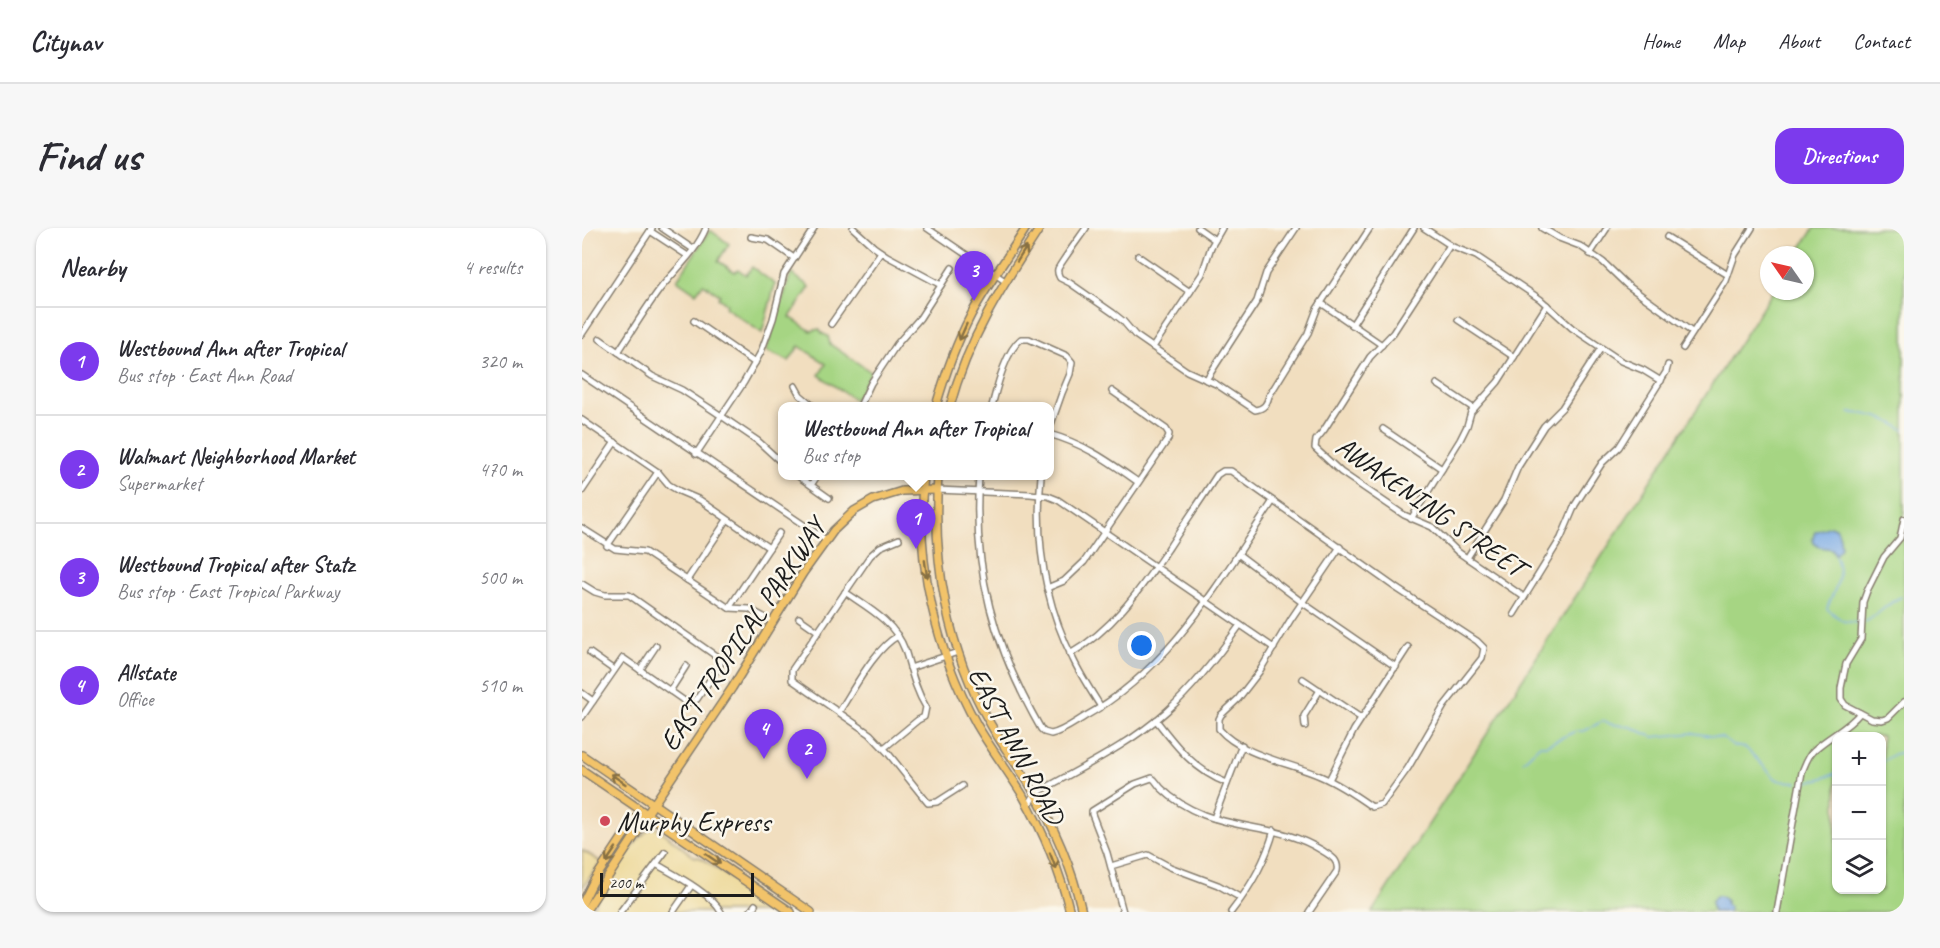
<!DOCTYPE html>
<meta charset="utf-8">
<style>
:root{--surface:#fff;--page:#f7f7f7;--text:#2b2b33;--muted:#7c7c81;--line:#e1e1e2;--accent:#7c3aed}
body{margin:0;font-family:Caveat,sans-serif;background:var(--page);color:var(--text)}
.controls{position:absolute;right:18px;bottom:18px;display:grid;overflow:hidden;border-radius:12px;box-shadow:0 2px 4px #0004}
.controls button{width:54px;height:54px;display:grid;place-items:center;padding:0;border:0;border-bottom:2px solid var(--line);background:var(--surface);color:var(--text);font:30px sans-serif}
.compass{position:absolute;left:1178px;top:18px;width:54px;height:54px;border-radius:50%;background:var(--surface);box-shadow:0 2px 4px #0004;rotate:304deg}
.scale{position:absolute;left:18px;bottom:15px;width:154px;box-sizing:border-box;padding-left:6px;border:3px solid #1c1c1c;border-top:0;font-size:16px;line-height:21px;white-space:nowrap;color:#1c1c1c;-webkit-text-stroke:4px #fbf7ec;paint-order:stroke}
.you{position:absolute;left:560px;top:418px;width:21px;height:21px;margin:-15px;border:4px solid #fff;border-radius:50%;background:#1a73e8;box-shadow:0 0 0 9px #1a73e833}
.badge{display:grid;place-items:center;width:39px;height:39px;border-radius:50%;background:var(--accent);color:#fff;font-size:20px;font-weight:700}
.pin{position:absolute;translate:-50% -50px;filter:drop-shadow(0 2px 3px #0008)}
.pin::after{content:'';position:absolute;top:32px;width:21px;height:18px;background:inherit;clip-path:polygon(0 0,100% 0,50% 100%)}
.popup{position:absolute;left:196px;top:174px;width:276px;height:78px;box-sizing:border-box;display:grid;place-content:center;border-radius:12px;background:var(--surface);filter:drop-shadow(0 2px 4px #0005);font-size:20px;white-space:nowrap;color:var(--muted)}
.popup b{font-size:22px;color:var(--text)}
.popup::after{content:'';position:absolute;left:50%;top:100%;margin-left:-12px;border:12px solid transparent;border-top-color:var(--surface)}
.list{margin:0;padding:0;list-style:none}
h2{display:flex;justify-content:space-between;align-items:center;height:78px;margin:0;padding:0 24px;font-size:26px}
h2 small{font-size:20px;font-weight:400;color:var(--muted)}
.list li{display:grid;grid-template-columns:39px 1fr auto;gap:18px;align-items:center;box-sizing:border-box;height:108px;padding:0 24px;border-top:2px solid var(--line)}
.list b{display:block;font-size:22px;white-space:nowrap}
.list p{margin:0;font-size:20px;white-space:nowrap;color:var(--muted)}
.list em{font-size:20px;font-style:normal;color:var(--muted)}
.icon{flex:none;width:33px;height:33px;fill:none;stroke:currentColor;stroke-width:2;stroke-linecap:round;stroke-linejoin:round}
.map{position:relative;flex:none;width:1322px;height:684px;overflow:hidden;border-radius:18px}
header{display:flex;align-items:center;gap:36px;box-sizing:border-box;height:84px;padding:0 30px;background:var(--surface);border-bottom:2px solid var(--line)}
header strong{font-size:28px}
nav{display:flex;gap:33px;margin-inline-start:auto;font-size:21px}
.intro{display:flex;align-items:center;justify-content:space-between;box-sizing:border-box;height:144px;padding:0 36px}
h1{margin:0;font-size:42px}
.button{padding:15px 27px;border-radius:18px;background:var(--accent);color:#fff;font-size:21px;font-weight:700}
main{display:flex;gap:36px;padding:0 36px}
aside{flex:1;background:var(--surface);border-radius:18px;box-shadow:0 2px 4px #0004}
.map>svg:first-child{display:block}
.green{fill:#a6d583;stroke:#617850;stroke-width:1.5;fill-rule:evenodd}
.sand{fill:#eeda9e;stroke:#857b5d;stroke-width:1.5}
.water{fill:#7babe5;stroke:#4c6480;stroke-width:1.5}
.lines{fill:none;stroke-linecap:round;stroke-linejoin:round}
.stream{stroke:#7babe5;stroke-width:1.5}
.minor-casing{stroke:#867d6e;stroke-width:8}
.major-casing{stroke:#867d6e;stroke-width:10}
.minor{stroke:#fff;stroke-width:5}
.major{stroke:#f2c36a;stroke-width:7}
.oneway{stroke:#877043}
.poi-dot{fill:#d1495b;stroke:#fbf7ec;stroke-width:2}
.labels{text-anchor:middle;stroke-width:5;stroke-linejoin:round;paint-order:stroke}
.street-label{font-size:28px;fill:#1c1c1c;stroke:#fbf7ec}
.poi-label{font-size:28px;fill:#1c1c1c;stroke:#fbf7ec;text-anchor:start}
</style>
<header>
<strong>Citynav</strong>
<nav><a>Home</a><a>Map</a><a>About</a><a>Contact</a></nav>
</header>
<div class="intro"><h1>Find us</h1><a class="button">Directions</a></div>
<main>
<aside>
<h2>Nearby<small>4 results</small></h2>
<ul class="list">
<li><span class="badge">1</span><div><b>Westbound Ann after Tropical</b><p>Bus stop · East Ann Road</p></div><em>320 m</em></li>
<li><span class="badge">2</span><div><b>Walmart Neighborhood Market</b><p>Supermarket</p></div><em>470 m</em></li>
<li><span class="badge">3</span><div><b>Westbound Tropical after Statz</b><p>Bus stop · East Tropical Parkway</p></div><em>500 m</em></li>
<li><span class="badge">4</span><div><b>Allstate</b><p>Office</p></div><em>510 m</em></li>
</ul>
</aside>
<div class="map">
<svg width="1322" height="684" viewBox="0 0 1322 684">
<rect width="100%" height="100%" fill="#fbf7ec"/>
<filter id="ink" filterUnits="userSpaceOnUse"><feTurbulence type="fractalNoise" baseFrequency=".0167" numOctaves="2"/><feDisplacementMap in="SourceGraphic" scale="12" xChannelSelector="R" yChannelSelector="G"/><feConvolveMatrix kernelMatrix="1 2 1 2 8 2 1 2 1" color-interpolation-filters="sRGB"/></filter>
<filter id="wash" filterUnits="userSpaceOnUse"><feTurbulence type="fractalNoise" baseFrequency=".008" numOctaves="4" result="noise"/><feDisplacementMap in="SourceGraphic" scale="24" xChannelSelector="R" yChannelSelector="G"/><feGaussianBlur stdDeviation="1.35" result="paint"/><feColorMatrix in="noise" values="0 0 0 0 0 0 0 0 0 0 0 0 0 0 0 0 0 1.4 0 .05"/><feComposite in="paint" operator="in"/></filter>
<g filter="url(#wash)">
<rect width="100%" height="100%" fill="#f1debf"/>
<!-- green -->
<g class="green">
<path d="M 1232,0 L 1322,0 L 1322,684 L 790,684 L 1191,63 L 1223,63 L 1223,27 L 1214,27 ZM 1254,508 L 1300,508 L 1300,662 L 1254,662 Z"/>
<polygon points="128,2 147,16 136,33 153,44 156,41 164,47 170,39 193,56 180,105 143,79 145,76 136,70 138,67 121,56 114,65 95,52"/>
<polygon points="209,45 228,59 208,89 229,103 237,101 241,106 246,108 248,116 289,144 273,172 237,147 244,136 217,118 207,133 184,123"/>
</g>
<!-- sand -->
<g class="sand">
<path d="M 71,599 L 77,601 L 111,628 L 119,630 L 198,684 L 8,684 C 21,663 51,609 71,599 Z"/>
<polygon points="0,622 19,634 0,660"/>
</g>
<!-- water -->
<g class="water">
<path d="M 1248,298 L 1255,301 L 1258,310 L 1259,320 L 1253,327 L 1250,321 C 1242,319 1233,321 1230,312 L 1233,304 Z"/>
<polygon points="1134,668 1138,668 1144,672 1144,676 1148,680 1146,684 1131,684 1129,674"/>
</g>
<g class="lines">
<!-- stream -->
<g class="stream">
<path d="M 1267,185 C 1288,185 1305,190 1322,202"/>
<path d="M 1253,327 C 1263,352 1252,359 1245,381 L 1261,393 L 1276,395"/>
<path d="M 1283,394 C 1297,387 1305,375 1319,369"/>
<polyline points="941,533 958,517 964,517 994,503 1002,503 1021,493 1028,496 1049,499 1071,509 1111,505 1140,510 1152,518 1164,520 1194,551 1199,553 1215,554"/>
<polyline points="1300,534 1312,526 1322,524"/>
<path d="M 1220,554 C 1226,555 1249,548 1254,545"/>
</g>
</g>
</g>
<g filter="url(#ink)">
<g class="lines">
<defs>
<g id="minor">
<polyline points="80,0 111,21"/>
<polyline points="271,0 292,19 305,28 359,57"/>
<polyline points="345,0 423,53"/>
<path d="M 504,0 C 500,6 477,37 476,41 C 475,45 476,46 478,50 L 488,55 L 531,85 L 541,93 L 553,107 L 605,143 L 634,156 L 673,182 C 682,181 685,176 687,168 L 726,105 L 735,81 L 788,0"/>
<polyline points="616,0 633,12"/>
<polyline points="842,0 871,19 894,28 958,71 990,100 1039,133 1061,142 1079,153"/>
<polyline points="960,0 977,10 998,18 1021,34 1045,57 1110,104"/>
<polyline points="68,3 106,28"/>
<polyline points="169,9 186,12 212,30"/>
<polyline points="1085,9 1146,47"/>
<polyline points="868,17 811,105 788,129 742,202 734,212 733,220 759,244 822,287 850,299 876,324 942,369"/>
<polyline points="1008,26 1025,0"/>
<polyline points="556,28 608,64"/>
<polyline points="739,75 800,117"/>
<polyline points="876,92 932,129"/>
<polyline points="112,93 173,135"/>
<polyline points="249,96 299,24"/>
<polyline points="770,97 832,0"/>
<polyline points="0,106 70,0"/>
<polyline points="18,111 70,148 100,162 132,183 176,213 200,235"/>
<polyline points="571,119 620,46 629,19 640,0"/>
<polyline points="1101,120 1144,53 1153,27 1170,0"/>
<path d="M 36,124 C 50,103 63,81 78,61 C 94,41 114,24 124,0"/>
<polyline points="0,147 244,312"/>
<polyline points="624,152 675,73 684,45 714,0"/>
<polyline points="855,156 891,180"/>
<polyline points="213,158 218,167 231,178"/>
<polyline points="278,178 289,155 315,116 338,90 370,40"/>
<path d="M 410,178 C 415,159 423,124 439,111 L 447,111 L 485,128 L 490,134 L 488,146 L 480,165 L 467,202"/>
<polyline points="0,192 76,244 87,257 97,263 118,272 187,320"/>
<polyline points="801,201 860,241"/>
<path d="M 467,206 C 503,216 526,233 556,254"/>
<polyline points="114,226 162,154 179,124 191,91 202,46 232,0"/>
<polyline points="216,248 247,270"/>
<path d="M 397,248 C 390,342 412,419 459,501 L 462,504 L 469,506 C 480,504 492,495 502,489 C 590,440 636,355 691,273"/>
<path d="M 459,248 C 453,311 462,374 491,431 C 499,448 509,463 519,479"/>
<polyline points="229,257 235,248"/>
<polyline points="355,262 448,266 466,268 476,272 692,420"/>
<polyline points="0,263 33,214"/>
<polyline points="829,291 878,212 885,198 889,184 916,154 965,77"/>
<polyline points="1322,291 1318,310 1302,329 1285,363 1281,374 1279,411 1264,436 1259,460 1259,471 1263,477 1290,491 1300,492 1306,490 1322,474"/>
<polyline points="0,300 33,321 63,324 147,380 167,381 191,394"/>
<polyline points="317,311 298,319 288,328 210,442 210,452 288,506 306,525 346,575 355,574 380,558"/>
<polyline points="25,318 76,244"/>
<polyline points="656,326 721,375 814,439"/>
<polyline points="885,330 922,272 936,239 962,198 980,180 1019,120"/>
<polyline points="105,352 145,292"/>
<polyline points="0,356 13,364 23,367 47,367 134,428 138,432 138,437 115,471 110,474 104,474 41,430 0,489"/>
<polyline points="465,360 482,353 502,334 586,211 587,206 584,201 530,163"/>
<path d="M 263,364 C 286,380 313,394 323,422 C 329,441 333,461 344,479 L 342,489 L 336,492 L 302,520"/>
<polyline points="147,380 197,305"/>
<polyline points="932,386 979,310 993,277 1020,235 1037,219 1084,144 1086,137"/>
<polyline points="217,390 237,404"/>
<polyline points="8,425 32,442"/>
<path d="M 488,426 C 531,402 559,360 586,321 C 602,296 619,272 635,247 L 641,243 L 649,243 L 814,360 L 895,413 L 902,420 L 900,430 L 862,478 L 826,540 L 800,576 L 790,579 C 773,567 757,556 738,548 C 708,535 659,527 637,501 L 637,491 L 639,487 L 656,471 L 677,444 L 709,391 L 758,319"/>
<polyline points="328,440 376,424"/>
<polyline points="58,442 74,418"/>
<polyline points="721,451 779,490"/>
<polyline points="88,463 104,438"/>
<polyline points="0,465 11,473"/>
<path d="M 257,484 C 272,461 293,420 316,408"/>
<path d="M 574,492 C 594,518 613,543 645,555"/>
<polyline points="723,498 722,488 738,462"/>
<polyline points="747,552 772,502 826,419"/>
<path d="M 446,578 L 453,566 C 498,540 546,518 585,483 C 613,458 636,428 658,397"/>
<polyline points="632,590 660,517"/>
<path d="M 74,636 C 93,647 129,665 139,684"/>
<polyline points="529,638 566,627 588,639 636,657 659,670"/>
<polyline points="38,684 83,624"/>
<polyline points="91,684 109,658"/>
<polyline points="168,684 173,677"/>
<path d="M 541,684 L 525,625 L 510,586 L 510,583 L 553,556 L 570,550 C 574,552 575,556 579,560 C 590,571 607,581 622,587 C 664,603 699,597 741,623 C 749,628 757,632 755,643 L 727,684"/>
<path d="M 649,684 C 668,660 684,632 692,602"/>
<path d="M 1195,684 L 1220,544 C 1223,537 1226,527 1232,522 C 1247,508 1265,501 1278,485"/>
</g>
<g id="major">
<path d="M 354,178 C 363,147 374,116 389,87 C 405,57 426,29 444,0"/>
<path d="M 368,178 C 386,111 420,58 458,0"/>
<path d="M 342,248 C 332,332 354,423 395,497 C 409,521 426,543 440,566 C 461,603 478,643 488,684"/>
<path d="M 356,248 C 350,334 365,422 409,497 C 420,517 434,535 446,554 C 470,594 490,638 500,684"/>
<polyline points="0,527 229,684"/>
<polyline points="0,542 209,684"/>
<polyline points="0,676 11,654 54,589 65,586"/>
<polyline points="3,684 62,594 65,586 150,460 221,345 252,302 272,283 291,272 320,263 355,262"/>
</g>
</defs>
<!-- minor casing -->
<use href="#minor" class="minor-casing"/>
<!-- major casing -->
<use href="#major" class="major-casing"/>
<!-- minor -->
<use href="#minor" class="minor"/>
<!-- major -->
<use href="#major" class="major"/>
</g>
<!-- one-way arrows -->
<defs><path id="oneway-shaft" d="M-6 0H5M1.5-3L5.5 0L1.5 3" fill="none" stroke-width="1.6" stroke-linecap="round" stroke-linejoin="round" transform="scale(1.5)"/></defs>
<g class="oneway">
<use href="#oneway-shaft" transform="translate(440 26) rotate(-57)"/>
<use href="#oneway-shaft" transform="translate(381 104) rotate(114)"/>
<use href="#oneway-shaft" transform="translate(344 341) rotate(82)"/>
<use href="#oneway-shaft" transform="translate(36 551) rotate(-146)"/>
<use href="#oneway-shaft" transform="translate(29 627) rotate(124)"/>
<use href="#oneway-shaft" transform="translate(131 631) rotate(34)"/>
<use href="#oneway-shaft" transform="translate(471 633) rotate(69)"/>
</g>
</g>
<!-- markers -->
<circle class="poi-dot" cx="23" cy="593" r="6"/>
<g class="labels">
<!-- street labels -->
<g class="street-label">
<text transform="translate(849 278) rotate(35)" y="10">AWAKENING STREET</text>
<text transform="translate(160 406) rotate(-56)" y="10">EAST TROPICAL PARKWAY</text>
<text transform="translate(435 517) rotate(62)" y="10">EAST ANN ROAD</text>
</g>
<!-- poi labels -->
<g class="poi-label">
<text x="35" y="603">Murphy Express</text>
</g>
</g>
</svg>
<div class="controls">
<button>+</button>
<button>−</button>
<button><svg class="icon" aria-label="layers" viewBox="0 0 24 24"><path d="M12 4l9 5-9 5-9-5zM3 14l9 5 9-5"/></svg></button>
</div>
<svg class="compass" viewBox="-18 -18 36 36"><path d="M0-13l5 13h-10z" fill="#e53935"/><path d="M0 13l5-13h-10z" fill="#7c7c81"/></svg>
<div class="scale">200 m</div>
<div class="you"></div>
<div class="pin badge" style="left:334px;top:321px">1</div>
<div class="popup"><b>Westbound Ann after Tropical</b>Bus stop</div>
<div class="pin badge" style="left:225px;top:551px">2</div>
<div class="pin badge" style="left:392px;top:73px">3</div>
<div class="pin badge" style="left:182px;top:531px">4</div>
</div>
</main>
